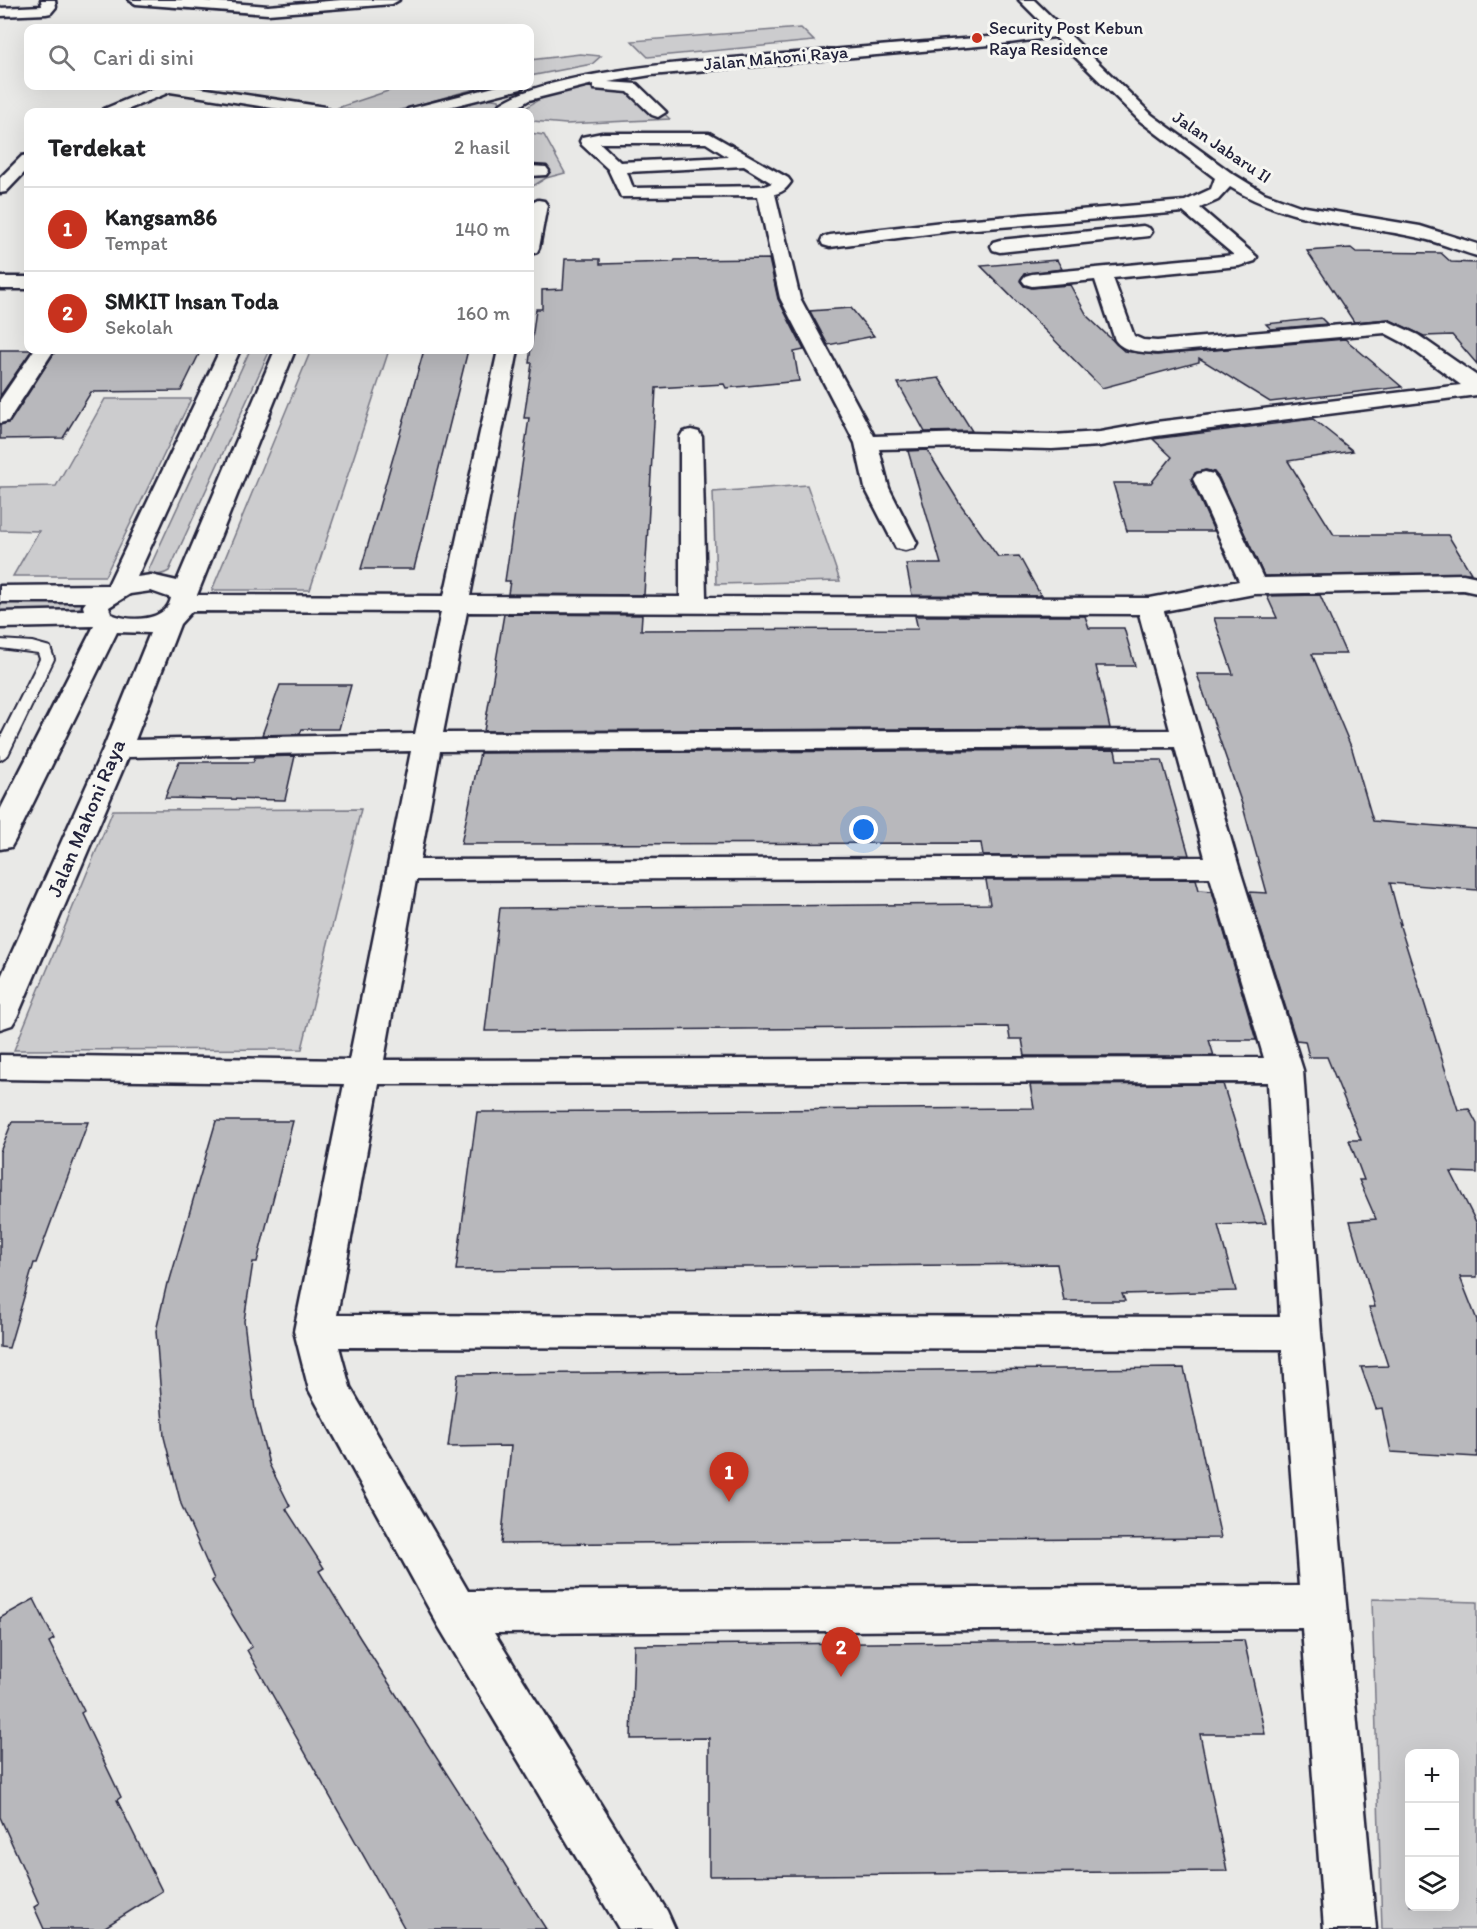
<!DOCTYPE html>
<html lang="id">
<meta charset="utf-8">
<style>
:root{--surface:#fff;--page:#f6f6f6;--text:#202124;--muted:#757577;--line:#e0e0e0;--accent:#c8321e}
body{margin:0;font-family:Itim,sans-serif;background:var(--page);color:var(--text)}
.controls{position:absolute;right:18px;bottom:18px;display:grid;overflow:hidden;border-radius:12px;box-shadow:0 6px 24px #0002}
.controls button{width:54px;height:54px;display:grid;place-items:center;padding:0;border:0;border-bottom:2px solid var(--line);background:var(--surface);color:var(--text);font:30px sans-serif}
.you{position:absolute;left:864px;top:830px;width:21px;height:21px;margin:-15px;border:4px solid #fff;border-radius:50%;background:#1a73e8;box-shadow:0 0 0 9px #1a73e833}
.badge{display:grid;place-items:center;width:39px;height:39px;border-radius:50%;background:var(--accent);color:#fff;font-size:20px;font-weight:700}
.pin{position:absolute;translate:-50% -50px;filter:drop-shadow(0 2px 3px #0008)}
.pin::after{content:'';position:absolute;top:32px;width:21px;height:18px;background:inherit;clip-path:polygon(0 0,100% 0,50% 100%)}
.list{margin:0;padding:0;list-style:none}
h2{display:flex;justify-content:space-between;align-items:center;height:78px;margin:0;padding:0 24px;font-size:26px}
h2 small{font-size:20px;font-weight:400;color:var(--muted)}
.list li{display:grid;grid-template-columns:39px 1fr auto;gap:18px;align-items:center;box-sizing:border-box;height:84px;padding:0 24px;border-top:2px solid var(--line)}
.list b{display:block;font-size:22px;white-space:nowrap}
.list p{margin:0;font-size:20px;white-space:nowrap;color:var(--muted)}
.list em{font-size:20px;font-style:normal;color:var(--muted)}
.icon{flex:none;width:33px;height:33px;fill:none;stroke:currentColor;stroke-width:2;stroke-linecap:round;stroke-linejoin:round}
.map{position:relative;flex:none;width:1477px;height:1929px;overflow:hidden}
.search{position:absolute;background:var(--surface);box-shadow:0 6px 24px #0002;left:24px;top:24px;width:510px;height:66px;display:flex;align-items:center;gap:15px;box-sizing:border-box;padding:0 21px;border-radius:12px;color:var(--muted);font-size:22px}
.panel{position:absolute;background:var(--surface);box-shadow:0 6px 24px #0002;left:24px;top:108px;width:510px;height:246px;border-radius:12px}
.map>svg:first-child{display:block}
.green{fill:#ccccce;stroke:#777784;stroke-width:1.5;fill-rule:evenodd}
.building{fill:#b8b8bc;stroke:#22223b;stroke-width:1.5}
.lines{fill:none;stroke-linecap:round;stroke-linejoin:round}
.service-casing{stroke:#22223b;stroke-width:4}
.minor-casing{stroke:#22223b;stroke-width:5}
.service{fill:#f6f6f2;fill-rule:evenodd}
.minor{fill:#f6f6f2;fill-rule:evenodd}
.poi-dot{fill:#c8321e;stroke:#f6f6f2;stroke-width:2}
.labels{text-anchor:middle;stroke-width:6;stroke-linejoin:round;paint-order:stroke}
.far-poi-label{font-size:18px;fill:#22223b;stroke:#f6f6f2;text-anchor:start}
.far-street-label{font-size:18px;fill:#22223b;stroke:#f6f6f2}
.street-label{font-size:21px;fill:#22223b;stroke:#f6f6f2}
</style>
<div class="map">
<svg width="1477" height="1929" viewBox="0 0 1477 1929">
<rect width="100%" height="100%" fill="#e9e9e7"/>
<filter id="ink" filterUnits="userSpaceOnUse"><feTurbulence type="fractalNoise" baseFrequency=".0167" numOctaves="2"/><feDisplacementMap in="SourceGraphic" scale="12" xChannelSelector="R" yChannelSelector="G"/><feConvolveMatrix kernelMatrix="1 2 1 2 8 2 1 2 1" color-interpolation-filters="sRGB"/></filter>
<g filter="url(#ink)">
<!-- green -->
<g class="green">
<polygon points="801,28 814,41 648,57 632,41"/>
<polygon points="580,54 601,56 592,64 530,76 530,60"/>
<path d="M 627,79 L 670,119 L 566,124 L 532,121 L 530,120 L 530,112 L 521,112 C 548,87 592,86 627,79 Z"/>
<polygon points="403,86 485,86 393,112 362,112 337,108"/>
<polygon points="486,98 499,100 500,104 488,112 429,112"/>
<polygon points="530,133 544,135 565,173 546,178 530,188"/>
<path d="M 250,350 L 270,350 L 169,571 C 162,575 155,577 148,572 L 149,569 Z"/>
<polygon points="311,350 389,350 310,590 212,590"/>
<polygon points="105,399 191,399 105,576 13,576 39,531 0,530 0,487 56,486"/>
<polygon points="807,485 840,581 716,584 713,492"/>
<polygon points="0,599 77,600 83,602 83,606 71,612 0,612"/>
<polygon points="361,809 302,1049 14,1050 113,810"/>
<path d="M 1372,1599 L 1477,1602 L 1477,1929 L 1382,1929 ZM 1410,1754 L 1454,1754 L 1454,1906 L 1410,1906 Z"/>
</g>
<!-- building -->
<g class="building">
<polygon points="1351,248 1356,252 1441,253 1451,262 1477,263 1477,364 1452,335 1424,336 1388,319 1354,322 1307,251"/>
<polygon points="565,259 600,259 600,264 674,262 675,260 769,259 778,299 804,350 794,352 799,381 726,388 724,384 656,388 644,595 508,594 510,581 505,581 529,418 524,418 532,363 529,363 536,309 542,309 542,290 563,289"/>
<polygon points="1057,260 1062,269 1024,274 1020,281 1024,286 1032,288 1070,285 1088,317 1124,351 1157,355 1345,339 1402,387 1270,402 1199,358 1199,362 1102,388 981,266"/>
<polygon points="851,308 874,336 828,345 810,311"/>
<polygon points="1321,318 1327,324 1271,329 1266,324"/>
<polygon points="0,350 32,350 0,396"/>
<polygon points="56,350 201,350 181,391 91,392 63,438 0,439 0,425 10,422"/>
<polygon points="424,350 468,350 414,569 361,569"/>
<polygon points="939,378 972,431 925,432 898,383"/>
<polygon points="1313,419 1353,451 1288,461 1334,535 1448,535 1471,573 1264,576 1219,478 1214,472 1206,470 1195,473 1191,480 1214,531 1127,531 1113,483 1151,483 1172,457 1153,439"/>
<polygon points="927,450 959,502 998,557 1019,556 1041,596 912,595 906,564 941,564 908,451"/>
<polygon points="1320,595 1346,654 1312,654 1352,749 1373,821 1477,829 1477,890 1390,883 1401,924 1399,923 1458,1110 1469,1109 1477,1124 1477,1173 1451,1172 1477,1224 1477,1277 1460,1277 1477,1320 1477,1457 1391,1452 1382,1408 1376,1409 1361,1367 1388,1366 1369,1307 1375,1307 1350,1221 1376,1219 1359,1180 1364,1180 1349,1140 1361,1140 1327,1057 1309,1057 1305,1041 1296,1040 1249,892 1267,893 1243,807 1197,674 1233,674 1214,618 1277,618 1267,596"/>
<polygon points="504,614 642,615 641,630 918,629 915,616 1085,616 1089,628 1124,628 1135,666 1096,666 1110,728 484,731"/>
<polygon points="280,685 351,685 339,729 302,729 300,734 262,735"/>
<polygon points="1115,750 1117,760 1162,760 1189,855 983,856 981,843 461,844 480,753"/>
<polygon points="295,756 285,800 165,798 179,762 253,762 255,757"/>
<polygon points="1196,879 1199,890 1212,891 1256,1040 1209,1040 1214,1056 1025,1056 1022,1039 1010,1039 1008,1027 485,1031 500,908 990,904 986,880"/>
<polygon points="1223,1084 1266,1223 1218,1225 1236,1291 1122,1294 1125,1301 1064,1301 1057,1264 456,1270 477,1112 1034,1108 1030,1085"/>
<polygon points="216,1121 293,1121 257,1262 253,1262 244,1321 255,1410 269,1464 290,1506 286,1509 324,1568 319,1571 360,1638 546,1929 405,1929 247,1650 252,1647 212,1581 214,1579 181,1504 164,1437 156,1331 167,1283 169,1283"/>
<polygon points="12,1122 88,1122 36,1263 34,1263 9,1348 0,1347 0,1152"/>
<polygon points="1184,1368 1221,1538 501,1544 511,1446 448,1447 458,1374"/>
<polygon points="34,1599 54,1639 49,1642 84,1711 81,1713 121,1797 117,1800 162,1891 102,1929 44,1929 34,1907 39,1904 0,1817 0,1618"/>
<polygon points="1244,1640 1265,1734 1200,1734 1227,1871 709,1876 709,1738 631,1739 634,1645"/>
</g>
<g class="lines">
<defs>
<polygon id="service" points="0,640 32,642 50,647 54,659 8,755 0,760 0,739 40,659 38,653 0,648"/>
<g id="minor">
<polygon points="41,0 55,0 56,7 51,13 46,14 0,16 0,8 42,6"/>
<polygon points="129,0 191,0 268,6 341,0 399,0 392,4 268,14 136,4"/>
<path d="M 1019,0 L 1034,0 L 1152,115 L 1230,172 L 1264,193 L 1300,206 L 1420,226 L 1477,244 L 1477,256 C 1456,250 1436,241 1415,237 C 1350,223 1288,223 1230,187 L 1218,200 L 1200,208 L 1257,257 L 1255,261 L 1239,266 L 1113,278 L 1134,336 L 1143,340 L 1157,341 L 1388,321 L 1418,335 L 1477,376 L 1477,395 L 1156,436 L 1100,446 L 1052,449 L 969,447 L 879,449 L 889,488 L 917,543 L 914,548 L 905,550 L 896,548 L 865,488 L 855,443 L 780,298 L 758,196 L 621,197 L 608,169 L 582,145 L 580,141 L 582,137 L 602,133 L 709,133 L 788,178 L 791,182 C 786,189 783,192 775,194 L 800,298 L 874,436 L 969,433 L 1052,435 L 1100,432 L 1156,422 L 1461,385 L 1404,343 L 1385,333 L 1157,353 C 1143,352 1123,352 1115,340 L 1095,280 L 1032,286 L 1025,284 L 1022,280 L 1025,276 L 1032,274 L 1234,255 L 1183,212 L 951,231 L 830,247 L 823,245 L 821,241 L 823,237 L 830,235 L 951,221 L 1185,201 L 1211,189 L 1215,178 L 1140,121 L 1055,37 L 1001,44 L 651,75 L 608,82 L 637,84 L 666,112 L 658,117 L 652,115 L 628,92 L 594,89 L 593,84 L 529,100 L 510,112 L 492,112 C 525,68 751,57 810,52 C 874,46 937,41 1001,36 L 1048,29 ZM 600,143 L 706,143 L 728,157 L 620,162 ZM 744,166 L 772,183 L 765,186 L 633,188 L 627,172 Z"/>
<polygon points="159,86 187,86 325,107 333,112 298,112 170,92 122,112 102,112 104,109"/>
<polygon points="498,86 524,86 521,89 429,112 406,112 408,109"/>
<polygon points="28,155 28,169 6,192 0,193 0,178 22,156"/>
<polygon points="530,166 546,167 549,171 546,175 530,176"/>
<polygon points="538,200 544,201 547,205 539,248 537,252 530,254 530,204"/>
<polygon points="1143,226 1149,228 1152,232 1149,236 1000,252 993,250 991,246 993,242 1000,240"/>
<rect x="0" y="277" width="28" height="12"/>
<polygon points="34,350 54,350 8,421 0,423 0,400"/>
<path d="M 220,350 L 240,350 L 137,577 L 151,575 L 177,581 L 275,350 L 295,350 L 197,595 L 444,596 L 498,350 L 518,350 L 470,596 L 680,597 L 680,437 L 683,432 L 691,430 L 699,432 L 702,437 L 706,597 L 1150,598 L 1239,581 L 1193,479 L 1197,474 L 1205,472 L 1213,474 L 1217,479 L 1263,578 L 1463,574 L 1477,577 L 1477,593 L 1463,590 L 1254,594 L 1164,611 L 1239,867 L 1303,1070 L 1321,1333 L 1376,1929 L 1324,1929 L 1302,1628 L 494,1633 L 667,1911 L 675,1929 L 619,1929 L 439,1627 L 309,1390 L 294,1331 L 344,1084 L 0,1079 L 0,1055 L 349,1060 L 411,751 L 128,757 L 17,1017 L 12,1025 L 0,1029 L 0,979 L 103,749 L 150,633 L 117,632 L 15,840 L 11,847 L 0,849 L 0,810 L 94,626 L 0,628 L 0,612 L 84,610 L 83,606 L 86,602 L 0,602 L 0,586 L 108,585 ZM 151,591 L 171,598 C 166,622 130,622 111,614 L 109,607 L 130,594 ZM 192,611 L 441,612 L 415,734 L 135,740 L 180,624 ZM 467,612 L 1139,614 L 1170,730 L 443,733 ZM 1175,747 L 1205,857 L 420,860 L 440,751 ZM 1210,877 L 1264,1058 L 384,1060 L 416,880 ZM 1268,1082 L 1280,1317 L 337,1315 L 379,1084 ZM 339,1347 L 1282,1349 L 1299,1586 L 468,1591 L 350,1387 Z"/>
</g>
</defs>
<!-- service casing -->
<use href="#service" class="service-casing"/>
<!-- minor casing -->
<use href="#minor" class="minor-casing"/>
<!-- service -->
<use href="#service" class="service"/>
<!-- minor -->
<use href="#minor" class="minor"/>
</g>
</g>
<!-- markers -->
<circle class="poi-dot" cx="977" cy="38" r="6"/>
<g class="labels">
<!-- far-poi labels -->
<g class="far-poi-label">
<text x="989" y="34">Security Post Kebun<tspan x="989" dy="21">Raya Residence</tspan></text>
</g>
<!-- far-street labels -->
<g class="far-street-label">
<text transform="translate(776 58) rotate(-5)" y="6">Jalan Mahoni Raya</text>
<text transform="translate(1222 147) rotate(34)" y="6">Jalan Jabaru II</text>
</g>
<!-- street labels -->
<g class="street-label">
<text transform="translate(86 818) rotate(-67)" y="7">Jalan Mahoni Raya</text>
</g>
</g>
</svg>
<div class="controls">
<button>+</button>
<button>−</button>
<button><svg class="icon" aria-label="layers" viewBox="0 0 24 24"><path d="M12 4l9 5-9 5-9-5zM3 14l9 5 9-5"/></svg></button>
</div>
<div class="you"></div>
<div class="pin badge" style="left:729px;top:1502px">1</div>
<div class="pin badge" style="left:841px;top:1677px">2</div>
<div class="search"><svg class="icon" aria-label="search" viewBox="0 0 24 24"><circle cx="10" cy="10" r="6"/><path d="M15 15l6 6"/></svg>Cari di sini</div>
<section class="panel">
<h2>Terdekat<small>2 hasil</small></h2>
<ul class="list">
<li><span class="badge">1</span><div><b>Kangsam86</b><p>Tempat</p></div><em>140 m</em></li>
<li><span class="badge">2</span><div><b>SMKIT Insan Toda</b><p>Sekolah</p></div><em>160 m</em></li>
</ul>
</section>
</div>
